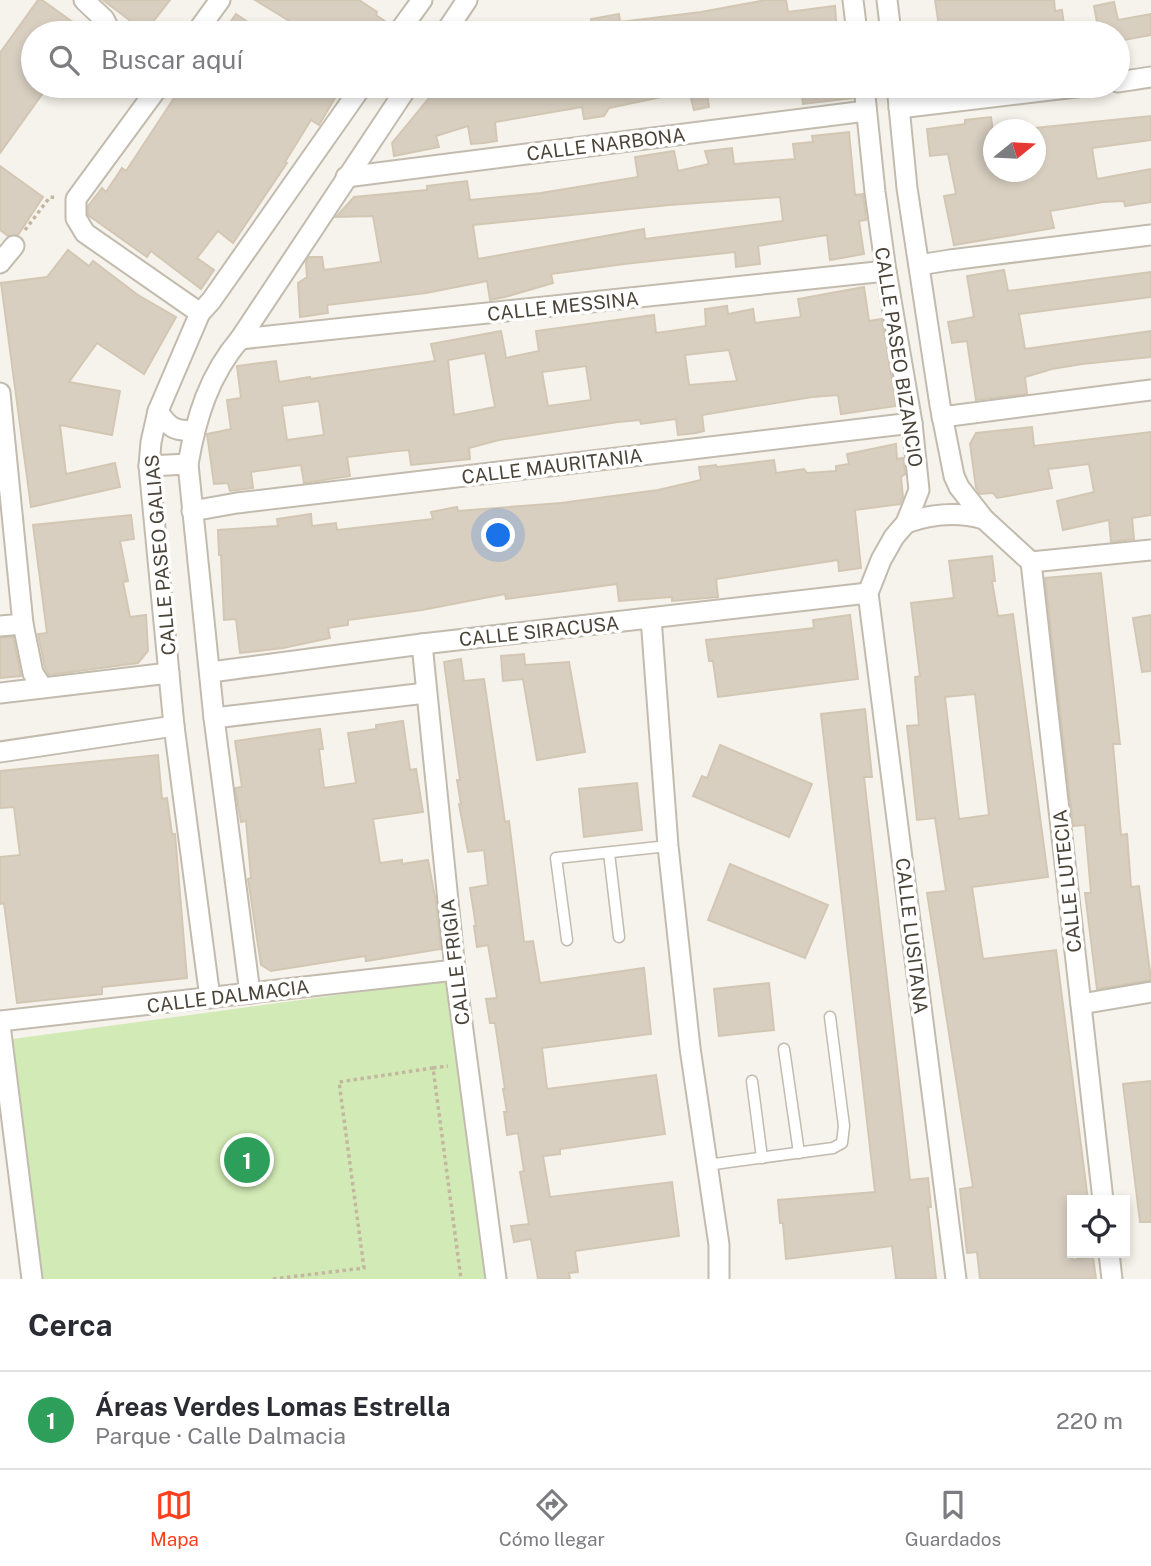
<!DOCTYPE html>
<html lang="es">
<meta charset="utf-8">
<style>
:root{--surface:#fff;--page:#f2f2f3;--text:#2b2b33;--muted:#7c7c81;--line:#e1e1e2;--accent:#fc3f1d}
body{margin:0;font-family:"Public Sans",sans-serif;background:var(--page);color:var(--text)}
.controls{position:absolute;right:21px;bottom:21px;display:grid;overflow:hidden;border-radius:0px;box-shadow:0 4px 10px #0003}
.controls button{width:63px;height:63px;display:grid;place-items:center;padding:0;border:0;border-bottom:2px solid var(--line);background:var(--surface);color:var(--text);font:35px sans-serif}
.compass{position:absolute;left:983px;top:119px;width:63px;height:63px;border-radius:50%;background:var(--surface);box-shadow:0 4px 10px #0003;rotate:72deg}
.you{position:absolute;left:499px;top:536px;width:24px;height:24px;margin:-18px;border:5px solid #fff;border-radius:50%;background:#1a73e8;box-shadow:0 0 0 10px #1a73e833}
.badge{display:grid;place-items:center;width:46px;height:46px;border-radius:50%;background:var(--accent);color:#fff;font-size:23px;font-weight:700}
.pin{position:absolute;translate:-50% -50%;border:4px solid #fff;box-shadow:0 2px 7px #0006}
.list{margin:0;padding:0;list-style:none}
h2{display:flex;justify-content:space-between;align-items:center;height:91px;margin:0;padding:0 28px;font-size:30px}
h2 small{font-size:23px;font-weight:400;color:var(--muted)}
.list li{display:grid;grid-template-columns:46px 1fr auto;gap:21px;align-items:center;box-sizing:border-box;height:98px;padding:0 28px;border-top:2px solid var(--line)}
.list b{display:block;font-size:26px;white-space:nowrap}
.list p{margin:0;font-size:23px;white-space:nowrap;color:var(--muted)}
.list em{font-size:23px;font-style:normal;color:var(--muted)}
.icon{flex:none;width:38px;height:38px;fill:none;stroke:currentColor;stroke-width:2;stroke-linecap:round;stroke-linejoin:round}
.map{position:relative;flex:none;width:1151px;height:1279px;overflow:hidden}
.search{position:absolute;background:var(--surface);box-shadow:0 4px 10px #0003;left:21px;right:21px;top:21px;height:77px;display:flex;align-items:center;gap:18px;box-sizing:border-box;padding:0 24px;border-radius:38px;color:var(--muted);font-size:26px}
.sheet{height:189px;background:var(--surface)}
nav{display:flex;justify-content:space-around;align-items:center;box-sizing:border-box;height:98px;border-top:2px solid var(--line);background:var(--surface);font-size:19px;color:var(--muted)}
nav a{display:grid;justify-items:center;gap:4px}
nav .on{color:var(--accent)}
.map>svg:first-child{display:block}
.green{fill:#d2eab5}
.building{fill:#d8cfc1;stroke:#d3c7b4;stroke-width:2;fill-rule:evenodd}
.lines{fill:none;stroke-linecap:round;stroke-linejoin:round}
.service-casing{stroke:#c2bbae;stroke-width:13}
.minor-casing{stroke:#c2bbae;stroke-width:23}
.path{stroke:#c4b79f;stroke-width:3.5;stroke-dasharray:3.5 3.5;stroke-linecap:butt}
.service{stroke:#fff;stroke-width:10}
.minor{stroke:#fff;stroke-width:19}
.labels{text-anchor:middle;stroke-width:7;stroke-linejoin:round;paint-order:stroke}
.street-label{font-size:19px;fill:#4b4439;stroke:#fff}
</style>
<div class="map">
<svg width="1151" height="1279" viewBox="0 0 1151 1279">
<rect width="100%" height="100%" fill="#f6f3ec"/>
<!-- green -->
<polygon class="green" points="449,980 490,1279 35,1279 5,1040"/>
<!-- building -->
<g class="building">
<polygon points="38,0 42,0 88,33 33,33 33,86 48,86 0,153 0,53"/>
<polygon points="103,0 170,0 145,32"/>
<polygon points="255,0 359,0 377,12 376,15 389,24 386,33 309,33"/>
<polygon points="766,0 786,0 788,12 835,6 837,33 593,33 591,19 619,14 620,22 701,12"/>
<polygon points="935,0 1054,0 1055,11 1062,10 1065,33 940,33"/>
<polygon points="1114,2 1118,20 1151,14 1151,35 1118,41 1118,33 1099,33 1094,6"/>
<polygon points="236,14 264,33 236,33 227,27"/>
<polygon points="182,86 342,86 319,125 311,120 285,162 287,163 233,243 218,231 197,258 214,270 201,289 151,251 147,257 88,215 88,206 102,188 106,192 122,168 126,171"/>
<polygon points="439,86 681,86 681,93 609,108 604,116 584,119 582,107 495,122 497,141 484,143 471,144 468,126 436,136 439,147 394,156 392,143"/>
<polygon points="688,86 706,86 709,107 694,110"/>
<polygon points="801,86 852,86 853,98 803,104"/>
<polygon points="1151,116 1151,140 1092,148 1097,179 1151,169 1151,202 1125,206 1124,201 1103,202 1050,211 1054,228 954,245 944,196 956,194 948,154 930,156 927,129 965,124 965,120 991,117 993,132 993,172 1035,172 1035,128"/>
<path d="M 849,132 L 855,195 L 863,194 L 866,220 L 859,221 L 864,254 L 830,260 L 827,235 L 758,246 L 760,264 L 736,267 L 735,252 L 624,264 L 551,274 L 553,283 L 505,297 L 490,300 L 487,281 L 426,293 L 327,305 L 328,313 L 300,317 L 298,283 L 307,277 L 306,262 L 309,257 L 322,257 L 324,270 L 381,262 L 373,216 L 336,217 L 354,197 L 427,190 L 427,186 L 467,181 L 470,200 L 541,193 L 638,177 L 635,157 L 674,151 L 678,171 L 709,164 L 705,151 L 732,148 L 734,164 L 795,159 L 793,144 L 813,142 L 812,136 ZM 780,197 L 783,221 L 645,239 L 644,229 L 478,259 L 473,225 L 669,205 Z"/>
<polygon points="0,166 43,197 18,235 8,236 0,230"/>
<polygon points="68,250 89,266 93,261 138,295 176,317 144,374 97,343 69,382 120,391 112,435 60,425 66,474 115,463 120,487 31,507 1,283 47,277"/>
<polygon points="1004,270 1008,291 1151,272 1151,297 1019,314 1025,349 1151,331 1151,357 1082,364 1052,369 1025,377 1027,394 976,400 967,341 952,343 948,322 974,317 967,276"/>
<path d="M 864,287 L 869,321 L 882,319 L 896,406 L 841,414 L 838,395 L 812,397 L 702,415 L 704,431 L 696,433 L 678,435 L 676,419 L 641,424 L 640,420 L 618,422 L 499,440 L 469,448 L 470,459 L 411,465 L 409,450 L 397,451 L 347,457 L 350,476 L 304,483 L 301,465 L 251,472 L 253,488 L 230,491 L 228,483 L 214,484 L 207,434 L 231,429 L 227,400 L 241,398 L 237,366 L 276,361 L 279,382 L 310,377 L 310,379 L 435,361 L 431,344 L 501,331 L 506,358 L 539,351 L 536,331 L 654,315 L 656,333 L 706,326 L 705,309 L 727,306 L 728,314 L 753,309 L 755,323 L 801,317 L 798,299 ZM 729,350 L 737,381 L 689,385 L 685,355 ZM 485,353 L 495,407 L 454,415 L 448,360 ZM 586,366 L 591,400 L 548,406 L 542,372 ZM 319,401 L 324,435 L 287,440 L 282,406 Z"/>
<polygon points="1032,427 1034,446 1151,432 1151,515 1132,518 1134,539 1111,542 1109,520 1063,530 1057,501 1094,492 1089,464 1048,469 1052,488 997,498 993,493 980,494 976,488 970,444 976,433"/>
<polygon points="896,444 897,459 903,458 905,474 901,477 903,497 900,504 855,510 861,568 839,571 838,560 716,579 718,597 672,601 672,597 619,601 617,584 506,599 505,594 422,610 348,620 348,625 328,628 330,638 283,648 240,653 236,619 224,620 221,555 219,555 218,530 278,526 277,519 311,514 312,526 336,523 337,530 433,519 431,512 457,507 458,511 561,503 658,490 701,480 699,467 716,465 717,467 774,460 776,473 804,469 807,473 836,471 836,466 849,464 847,454"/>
<polygon points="131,515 134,539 120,541 128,581 123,582 130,617 146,615 148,651 138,663 49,675 45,668 38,634 47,633 33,525"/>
<path d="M 992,556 L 995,581 L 992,581 L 998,616 L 1013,614 L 1048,877 L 972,887 L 983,959 L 1056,950 L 1088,1200 L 1072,1200 L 1072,1260 L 1093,1257 L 1096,1279 L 980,1279 L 977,1252 L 967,1253 L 960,1189 L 973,1187 L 927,893 L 946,891 L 935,818 L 917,820 L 907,726 L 919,725 L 915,677 L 920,676 L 911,603 L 954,598 L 949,561 ZM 975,694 L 989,815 L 959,819 L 945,697 Z"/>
<polygon points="1101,573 1120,744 1113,744 1121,835 1127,834 1131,887 1139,886 1151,980 1097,989 1085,893 1091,893 1085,825 1073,826 1045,578"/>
<polygon points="850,615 858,679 718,697 713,661 709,661 706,640 814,628 813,620"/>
<polygon points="1151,615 1151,671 1142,672 1133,618"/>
<polygon points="13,637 21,676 0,678 0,638"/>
<polygon points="524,654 525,665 569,662 585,752 537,760 523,679 503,681 501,656"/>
<polygon points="461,659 464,681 484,679 505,822 509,821 524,942 533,941 540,983 644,968 651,1034 542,1048 547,1089 656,1075 665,1134 560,1149 560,1154 543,1156 550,1197 672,1182 679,1236 575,1251 578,1272 569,1273 570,1279 538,1279 531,1239 514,1242 511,1226 529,1224 520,1172 524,1171 518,1133 507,1135 504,1112 507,1112 503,1089 505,1089 495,1023 490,1023 486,999 497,998 488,945 477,947 474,926 476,926 470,888 488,885 484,850 468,852 459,804 461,804 457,780 460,780 444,662"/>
<polygon points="865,709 872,777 864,777 910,1180 928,1178 931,1207 928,1207 936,1279 896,1279 892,1246 786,1259 783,1223 780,1223 778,1200 875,1192 821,714"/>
<polygon points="403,721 410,770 416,769 423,812 373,819 380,863 402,860 402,864 428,860 436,902 441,949 366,961 365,956 271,971 261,965 248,879 251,878 246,821 241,822 235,788 242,787 235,741 320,729 323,749 319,749 324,788 356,783 348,733 376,729 376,725"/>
<polygon points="720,745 812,784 789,837 693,796 702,776 707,778"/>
<polygon points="158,755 162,799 167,798 172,834 175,834 187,978 102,987 102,994 17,1003 4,903 0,904 0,857 20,855 14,807 0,808 0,771"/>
<polygon points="637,783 642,830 584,837 579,789"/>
<polygon points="730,864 828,905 805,958 708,920"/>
<polygon points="769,983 774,1030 719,1036 714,989"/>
<polygon points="1151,1081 1151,1222 1140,1222 1123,1084"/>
</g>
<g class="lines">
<defs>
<g id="service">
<polyline points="609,853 619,937"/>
<polyline points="567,940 556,858 668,846"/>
<polyline points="784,1049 799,1153"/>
<polyline points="752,1081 762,1158"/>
<polyline points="707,1165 833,1148 842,1143 844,1126 830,1017"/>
</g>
<g id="minor">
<polyline points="84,0 104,19 111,33"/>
<polyline points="853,0 857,33"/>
<polyline points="887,0 891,33"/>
<polyline points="196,33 220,0"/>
<polyline points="398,33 422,0"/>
<polyline points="445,33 467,0"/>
<polyline points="1118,82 1151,77"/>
<polyline points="159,86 76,199 76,218 85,233 200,313"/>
<polyline points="864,86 875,192 886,271 912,423 919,490 906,523 894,537 881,560 868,593 956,1279"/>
<polyline points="897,86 907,188 940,405 954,476 959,487 984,519 1031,562"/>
<polyline points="899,108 1084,86"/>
<polyline points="346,177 866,111"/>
<polyline points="0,263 14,246"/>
<polyline points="919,265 950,260 1151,235"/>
<polyline points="240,339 886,271"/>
<polyline points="0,393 23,624 0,626"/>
<path d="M 158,411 C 168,427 175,432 194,430"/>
<polyline points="942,417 1151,390"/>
<polyline points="149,466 188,464"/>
<polyline points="192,511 237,503 912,423"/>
<path d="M 906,523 C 931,514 959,512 984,519"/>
<polyline points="1031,562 1103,1200"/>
<polyline points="1031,562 1151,550"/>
<polyline points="651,618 668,846 690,1048 719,1245 719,1279"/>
<polyline points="23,624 33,673 42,687"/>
<polyline points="422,644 455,970 496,1279"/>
<polyline points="211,672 422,644 868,593"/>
<polyline points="0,693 169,673"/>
<polyline points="214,718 426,693"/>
<polyline points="0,752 174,726"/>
<path d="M 250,993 L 214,718 L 188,464 C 196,418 209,375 240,339 L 408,86"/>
<polyline points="210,998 174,726 149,466 151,442 158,411 200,313 211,301 362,86"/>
<polyline points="1081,1004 1151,992"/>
<polyline points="0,1021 455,970"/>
<polyline points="0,1025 32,1279"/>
<polyline points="1109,1253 1112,1279"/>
</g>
</defs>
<!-- service casing -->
<use href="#service" class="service-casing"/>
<!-- minor casing -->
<use href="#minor" class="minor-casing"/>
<!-- path -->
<g class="path">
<polyline points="25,230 50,197 57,198"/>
<polyline points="433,1068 448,1066"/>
<polyline points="273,1279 364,1268 339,1082 433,1068 461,1279"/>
</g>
<!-- service -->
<use href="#service" class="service"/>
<!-- minor -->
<use href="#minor" class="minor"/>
</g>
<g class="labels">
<!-- street labels -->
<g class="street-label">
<text transform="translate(606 144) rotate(-7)" y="7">CALLE NARBONA</text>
<text transform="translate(563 306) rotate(-6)" y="7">CALLE MESSINA</text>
<text transform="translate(899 357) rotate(81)" y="7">CALLE PASEO BIZANCIO</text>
<text transform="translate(552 466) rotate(-7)" y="7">CALLE MAURITANIA</text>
<text transform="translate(160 555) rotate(-95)" y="7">CALLE PASEO GALIAS</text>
<text transform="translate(539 631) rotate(-6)" y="7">CALLE SIRACUSA</text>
<text transform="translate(1067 881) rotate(-96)" y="7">CALLE LUTECIA</text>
<text transform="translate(912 936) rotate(83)" y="7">CALLE LUSITANA</text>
<text transform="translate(455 962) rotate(-97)" y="7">CALLE FRIGIA</text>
<text transform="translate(228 996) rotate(-7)" y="7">CALLE DALMACIA</text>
</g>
</g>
</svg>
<div class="controls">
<button><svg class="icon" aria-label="locate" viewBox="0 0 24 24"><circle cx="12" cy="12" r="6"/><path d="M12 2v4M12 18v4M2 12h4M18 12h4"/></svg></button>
</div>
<svg class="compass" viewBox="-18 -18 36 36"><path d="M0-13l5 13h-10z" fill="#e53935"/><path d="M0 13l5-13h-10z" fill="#7c7c81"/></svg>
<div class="you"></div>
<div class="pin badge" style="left:247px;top:1160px;background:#2e9e5b">1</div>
<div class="search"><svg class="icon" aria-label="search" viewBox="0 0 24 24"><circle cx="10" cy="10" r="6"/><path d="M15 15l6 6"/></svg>Buscar aquí</div>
</div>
<section class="sheet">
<h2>Cerca<small></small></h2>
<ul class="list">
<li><span class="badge" style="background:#2e9e5b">1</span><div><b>Áreas Verdes Lomas Estrella</b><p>Parque · Calle Dalmacia</p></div><em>220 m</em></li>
</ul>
</section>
<nav>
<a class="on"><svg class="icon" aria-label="map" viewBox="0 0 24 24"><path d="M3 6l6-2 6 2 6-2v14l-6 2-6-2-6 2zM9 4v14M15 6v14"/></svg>Mapa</a>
<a><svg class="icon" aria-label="directions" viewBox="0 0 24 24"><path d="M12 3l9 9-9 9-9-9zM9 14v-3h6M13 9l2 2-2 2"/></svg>Cómo llegar</a>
<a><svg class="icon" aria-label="saved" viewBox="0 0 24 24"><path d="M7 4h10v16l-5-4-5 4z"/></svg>Guardados</a>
</nav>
